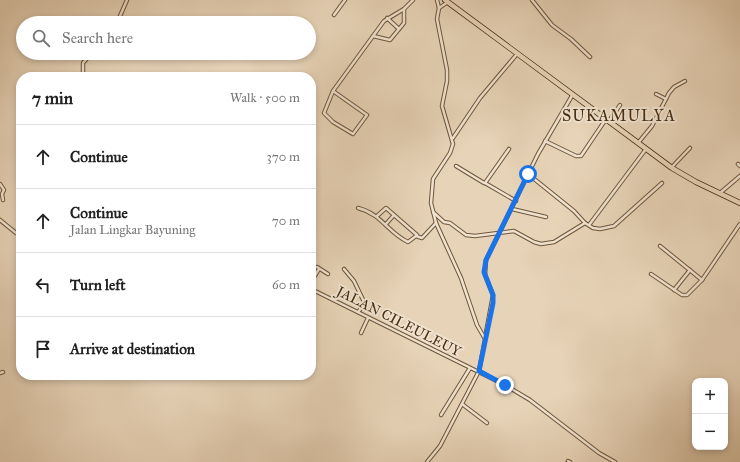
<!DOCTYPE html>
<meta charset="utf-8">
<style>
:root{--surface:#fff;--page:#f2f2f2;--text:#222;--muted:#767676;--line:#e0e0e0}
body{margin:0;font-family:"IM FELL Great Primer",serif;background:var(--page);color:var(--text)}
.controls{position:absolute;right:12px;bottom:12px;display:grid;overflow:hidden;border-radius:8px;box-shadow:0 2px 6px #0003}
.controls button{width:36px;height:36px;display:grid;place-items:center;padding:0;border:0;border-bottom:1px solid var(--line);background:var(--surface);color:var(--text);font:20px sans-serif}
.stop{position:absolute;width:12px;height:12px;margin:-9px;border:3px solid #1a73e8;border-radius:50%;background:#fff}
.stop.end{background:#1a73e8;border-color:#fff;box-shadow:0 1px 4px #0008}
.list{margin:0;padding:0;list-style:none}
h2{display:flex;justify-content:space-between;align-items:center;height:52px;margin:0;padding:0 16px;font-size:17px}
h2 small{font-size:13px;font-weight:400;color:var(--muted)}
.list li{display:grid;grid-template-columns:26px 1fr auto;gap:12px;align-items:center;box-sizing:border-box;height:64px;padding:0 16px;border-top:1px solid var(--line)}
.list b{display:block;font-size:15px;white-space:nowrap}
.list p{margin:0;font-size:13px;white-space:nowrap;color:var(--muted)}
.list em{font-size:13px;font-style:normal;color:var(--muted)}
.icon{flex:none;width:22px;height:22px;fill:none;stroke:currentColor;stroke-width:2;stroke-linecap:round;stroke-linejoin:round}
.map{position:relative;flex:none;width:740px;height:462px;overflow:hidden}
.search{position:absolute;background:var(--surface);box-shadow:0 2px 6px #0003;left:16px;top:16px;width:300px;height:44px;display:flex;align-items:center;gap:10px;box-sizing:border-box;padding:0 14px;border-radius:22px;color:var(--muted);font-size:15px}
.panel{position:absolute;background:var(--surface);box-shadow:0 2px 6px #0003;left:16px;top:72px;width:300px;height:308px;border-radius:16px}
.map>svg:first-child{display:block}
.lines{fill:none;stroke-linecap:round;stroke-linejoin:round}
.street-casing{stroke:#6f5639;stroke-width:4.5}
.highway-casing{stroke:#472c0f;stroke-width:6}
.street{stroke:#efe2d0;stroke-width:2.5}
.highway{stroke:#e7d3b7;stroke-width:4.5}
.route{stroke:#1a73e8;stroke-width:5}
.labels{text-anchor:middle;stroke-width:4;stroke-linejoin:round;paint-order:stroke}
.street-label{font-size:14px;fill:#472c0f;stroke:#efe2d0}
.quarter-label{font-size:16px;letter-spacing:1px;fill:#472c0f;stroke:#efe2d0}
</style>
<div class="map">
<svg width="740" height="462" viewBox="0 0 740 462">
<rect width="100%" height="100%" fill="#e7d3b7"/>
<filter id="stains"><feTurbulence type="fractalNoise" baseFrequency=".005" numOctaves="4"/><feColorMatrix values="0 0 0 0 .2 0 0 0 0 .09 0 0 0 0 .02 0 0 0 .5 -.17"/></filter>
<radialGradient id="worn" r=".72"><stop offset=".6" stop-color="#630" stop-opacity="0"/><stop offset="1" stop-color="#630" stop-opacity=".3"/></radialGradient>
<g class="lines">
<defs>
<g id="street">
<polyline points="532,0 552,25 571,39 590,57"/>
<polyline points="439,8 448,2"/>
<polyline points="334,15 345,0"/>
<polyline points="387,18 399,29"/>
<polyline points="117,23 127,0"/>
<polyline points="373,36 390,40 404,23 404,9"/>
<polyline points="83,77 83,63 92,53"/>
<polyline points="333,91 324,113 333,122 353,134 367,115 333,91 384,21 404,9 413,0"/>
<polyline points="656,94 666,99"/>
<polyline points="609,121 620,105"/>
<polyline points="453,138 480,98 517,54"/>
<polyline points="545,141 576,156 581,156 606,119"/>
<polyline points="638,143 652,126 669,93 674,87 685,81"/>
<polyline points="509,149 485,183 516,201"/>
<polyline points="738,164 740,166"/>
<polyline points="456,166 484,183"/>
<polyline points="672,167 690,148"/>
<polyline points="528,174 574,211 585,223 593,228 600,229 614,226 662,183"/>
<polyline points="0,184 4,190 2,194 3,200"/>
<polyline points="720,193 740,176"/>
<path d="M 358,208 C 382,214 388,233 408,242 L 416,236 L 422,238 L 436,223"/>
<polyline points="512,209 546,217"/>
<polyline points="433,212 444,222 450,223 466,235 475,236 514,231 534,242 541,244 554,242 585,223"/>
<polyline points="377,216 386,208 417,235"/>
<polyline points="0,220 16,233 21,234"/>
<polyline points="386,224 394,215"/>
<polyline points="589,225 646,149"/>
<polyline points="660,246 702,280"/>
<polyline points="317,267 328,274"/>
<polyline points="344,269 354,281 365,304 358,312"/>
<polyline points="651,274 682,295 687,295 702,280 740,224"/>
<polyline points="311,282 319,269"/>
<polyline points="311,289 505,385 530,400 599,453 615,462"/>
<polyline points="674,290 690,270"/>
<polyline points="361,333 368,318"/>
<polyline points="485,338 493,295 485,275 486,260 538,154 573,94"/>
<polyline points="0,373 3,372"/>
<polyline points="462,404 487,423"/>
<polyline points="441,415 470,368"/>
<polyline points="568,461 570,462"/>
<polyline points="427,462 440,446 479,371 485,339 477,325 461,278 436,223 431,203 433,179 450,153 453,144 442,106 447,81 447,70 437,19 439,8 437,0"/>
</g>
<polyline id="highway" points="445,0 672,168 696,182 740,203"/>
</defs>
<!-- street casing -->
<use href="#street" class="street-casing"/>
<!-- highway casing -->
<use href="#highway" class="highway-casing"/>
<!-- street -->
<use href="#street" class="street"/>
<!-- highway -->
<use href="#highway" class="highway"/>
</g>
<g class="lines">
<!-- route -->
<polyline class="route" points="505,385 479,371 493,303 493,295 484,272 486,260 528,174"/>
</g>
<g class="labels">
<!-- street labels -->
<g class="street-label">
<text transform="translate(399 321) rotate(27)" y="5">JALAN CILEULEUY</text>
</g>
<!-- quarter labels -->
<g class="quarter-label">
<text x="619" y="121">SUKAMULYA</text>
</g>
</g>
<rect width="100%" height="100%" filter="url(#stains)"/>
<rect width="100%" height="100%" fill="url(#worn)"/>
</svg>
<div class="controls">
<button>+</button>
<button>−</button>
</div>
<div class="stop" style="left:528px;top:174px"></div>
<div class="stop end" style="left:505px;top:385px"></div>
<div class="search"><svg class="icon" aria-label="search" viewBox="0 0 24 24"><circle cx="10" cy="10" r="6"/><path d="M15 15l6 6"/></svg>Search here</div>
<section class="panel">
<h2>7 min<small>Walk · 500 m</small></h2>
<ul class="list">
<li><svg class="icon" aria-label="ahead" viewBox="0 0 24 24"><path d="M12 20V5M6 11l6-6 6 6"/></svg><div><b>Continue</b></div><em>370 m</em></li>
<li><svg class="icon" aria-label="ahead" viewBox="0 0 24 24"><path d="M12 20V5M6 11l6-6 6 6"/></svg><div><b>Continue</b><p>Jalan Lingkar Bayuning</p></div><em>70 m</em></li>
<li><svg class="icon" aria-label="left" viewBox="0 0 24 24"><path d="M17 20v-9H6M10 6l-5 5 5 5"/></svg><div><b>Turn left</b></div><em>60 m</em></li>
<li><svg class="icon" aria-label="arrive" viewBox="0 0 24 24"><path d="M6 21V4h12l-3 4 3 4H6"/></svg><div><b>Arrive at destination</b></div></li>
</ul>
</section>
</div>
